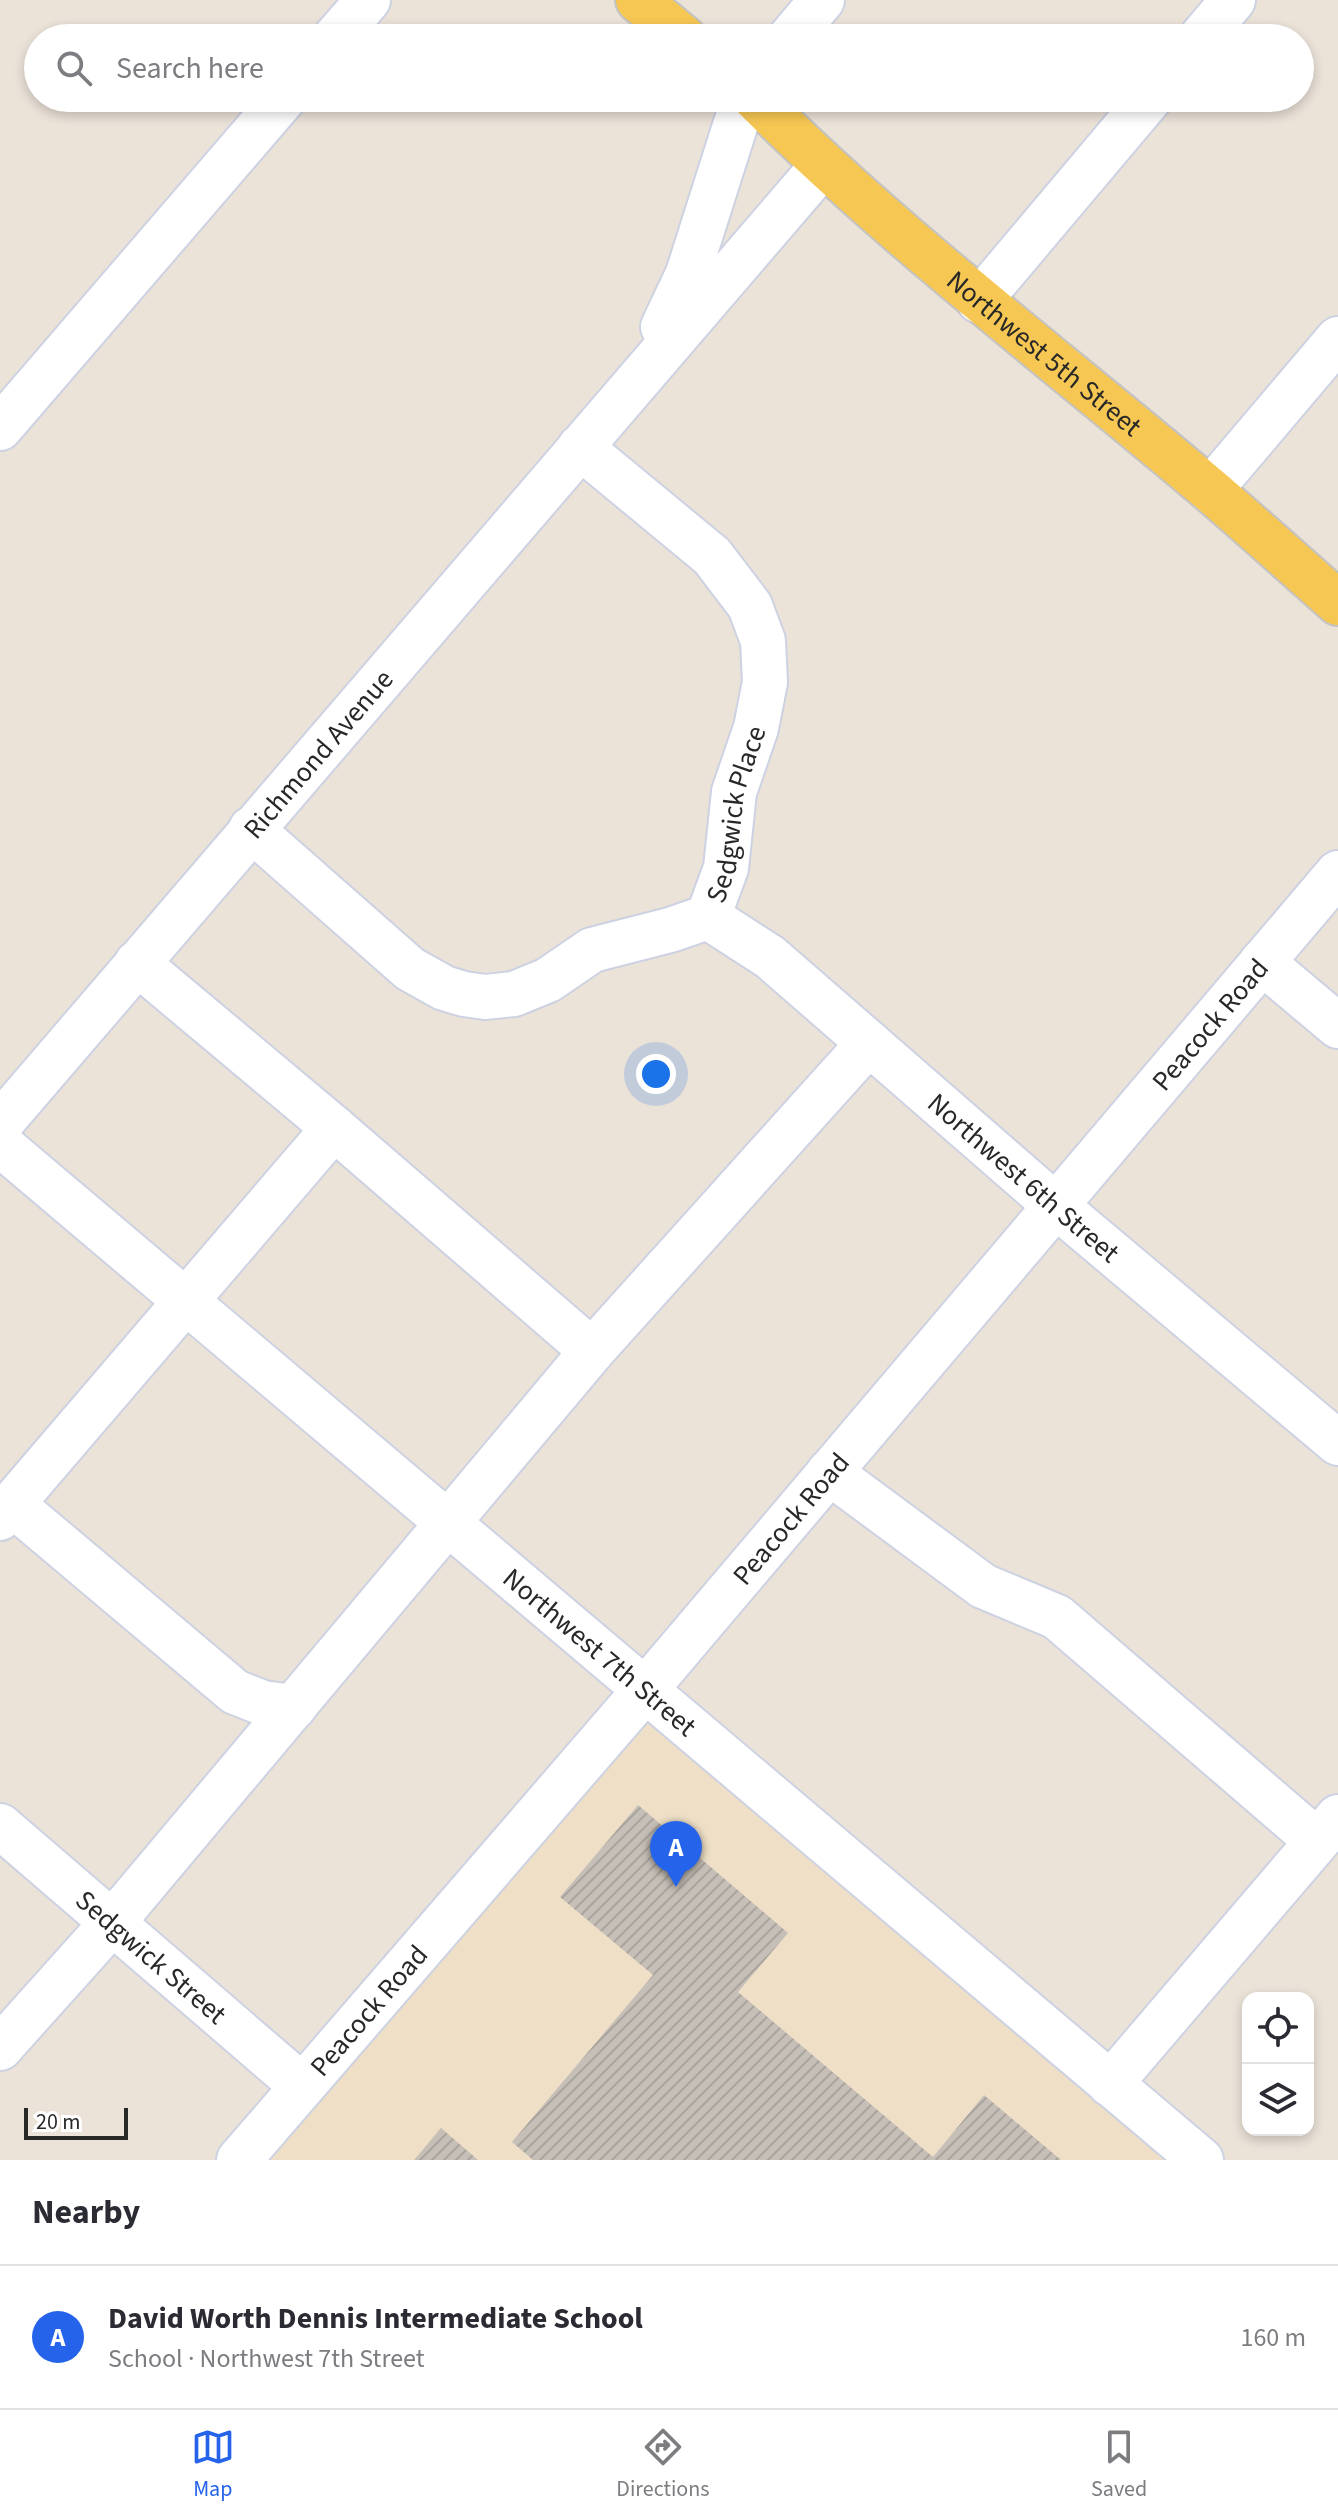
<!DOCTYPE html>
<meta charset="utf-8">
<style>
:root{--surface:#fff;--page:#f2f2f3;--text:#2b2b33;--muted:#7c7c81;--line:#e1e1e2;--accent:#2563eb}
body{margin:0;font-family:"Source Sans 3",sans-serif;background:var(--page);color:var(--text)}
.controls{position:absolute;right:24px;bottom:24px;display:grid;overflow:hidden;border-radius:16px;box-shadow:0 4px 12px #0003}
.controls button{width:72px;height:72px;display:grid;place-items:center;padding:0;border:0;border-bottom:2px solid var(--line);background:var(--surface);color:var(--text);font:40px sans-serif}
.scale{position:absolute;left:24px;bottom:20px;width:104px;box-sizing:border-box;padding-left:8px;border:4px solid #282828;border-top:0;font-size:22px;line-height:28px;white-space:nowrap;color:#282828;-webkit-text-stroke:6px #fff;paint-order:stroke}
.you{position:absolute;left:656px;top:1074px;width:28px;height:28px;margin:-20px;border:6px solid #fff;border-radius:50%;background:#1a73e8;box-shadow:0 0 0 12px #1a73e833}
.badge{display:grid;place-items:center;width:52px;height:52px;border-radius:50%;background:var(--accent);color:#fff;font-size:26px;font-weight:700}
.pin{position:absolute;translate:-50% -66px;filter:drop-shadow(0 2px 4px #0008)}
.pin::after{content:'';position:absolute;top:42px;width:28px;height:24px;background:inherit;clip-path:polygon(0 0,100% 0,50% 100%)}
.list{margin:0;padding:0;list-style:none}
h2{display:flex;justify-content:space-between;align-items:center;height:104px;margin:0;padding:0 32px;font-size:34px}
h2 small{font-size:26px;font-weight:400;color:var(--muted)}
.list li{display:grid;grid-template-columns:52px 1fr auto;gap:24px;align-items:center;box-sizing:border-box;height:144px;padding:0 32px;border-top:2px solid var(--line)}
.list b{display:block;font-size:30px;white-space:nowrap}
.list p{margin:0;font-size:26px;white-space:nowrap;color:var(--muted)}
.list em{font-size:26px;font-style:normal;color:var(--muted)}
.icon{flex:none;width:44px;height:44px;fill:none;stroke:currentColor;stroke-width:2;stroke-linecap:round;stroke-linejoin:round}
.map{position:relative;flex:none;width:1338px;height:2160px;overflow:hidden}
.search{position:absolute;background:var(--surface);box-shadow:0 4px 12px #0003;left:24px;right:24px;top:24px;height:88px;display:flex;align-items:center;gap:20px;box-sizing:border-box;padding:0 28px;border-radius:44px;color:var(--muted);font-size:30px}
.sheet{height:248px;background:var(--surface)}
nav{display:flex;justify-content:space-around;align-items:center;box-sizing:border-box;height:112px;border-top:2px solid var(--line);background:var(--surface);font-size:22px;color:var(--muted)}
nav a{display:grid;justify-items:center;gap:4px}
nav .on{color:var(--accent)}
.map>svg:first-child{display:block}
.education{fill:#eedfc6}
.building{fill:url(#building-hatch)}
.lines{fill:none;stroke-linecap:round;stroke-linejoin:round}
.minor-casing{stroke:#cdd2e2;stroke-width:48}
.major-casing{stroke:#c3c3c3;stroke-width:48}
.minor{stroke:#fff;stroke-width:44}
.major{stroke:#f6c753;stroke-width:44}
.labels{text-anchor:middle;stroke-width:7;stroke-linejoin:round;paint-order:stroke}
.street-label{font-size:28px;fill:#282828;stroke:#fff}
</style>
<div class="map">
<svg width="1338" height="2160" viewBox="0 0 1338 2160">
<defs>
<pattern id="building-hatch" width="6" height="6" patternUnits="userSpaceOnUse" patternTransform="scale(2)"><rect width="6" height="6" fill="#c6bfb8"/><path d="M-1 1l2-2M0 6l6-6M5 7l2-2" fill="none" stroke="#aaa49e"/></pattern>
</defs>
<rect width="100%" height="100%" fill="#ebe2d8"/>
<!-- education -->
<polygon class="education" points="645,1690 1201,2160 239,2160"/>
<!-- building -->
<g class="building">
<polygon points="638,1805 788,1933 738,1992 933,2157 984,2095 1061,2160 533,2160 512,2142 653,1975 560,1897"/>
<polygon points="441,2128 478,2160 414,2160"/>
</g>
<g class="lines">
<defs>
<g id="minor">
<polyline points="335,38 368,0"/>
<polyline points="790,38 822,0"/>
<polyline points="1201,38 1233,0"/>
<polyline points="979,301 1150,98"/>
<polyline points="663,327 688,274 744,98"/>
<polyline points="0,428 284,98"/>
<polyline points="1210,490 1338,339"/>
<path id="s1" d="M 251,829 L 410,969 L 444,988 L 464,994 L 485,997 L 514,994 L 548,980 L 592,950 L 670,930 L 708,917 L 726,868 L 734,792 L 756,728 L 765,682 L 763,641 L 750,606 L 712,556 L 580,447"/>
<path id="s2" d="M 708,917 L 770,957 L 1055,1205 L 1338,1443"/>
<polyline points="1262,962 1338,1026"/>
<polyline points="137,963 334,1128 592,1351"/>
<path id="s3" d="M 0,1124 L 823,165"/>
<path id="s4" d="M 0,1144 L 1201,2160"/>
<polyline points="829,1472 983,1586 1057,1617 1317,1841"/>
<polyline points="12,1504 235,1692 263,1703 294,1707"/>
<polyline points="0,1518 334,1128"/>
<path id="s5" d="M 0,1826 L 302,2086"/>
<polyline points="0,2048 112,1923 592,1351 869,1043"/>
<polyline points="1110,2084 1338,1817"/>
<path id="s6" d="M 239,2160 L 645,1690 L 1338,873"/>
</g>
<g id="major">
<polyline points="638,0 684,38"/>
<path id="s7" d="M 755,98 C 897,240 1057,360 1210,490 C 1253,527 1295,565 1338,603"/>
</g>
</defs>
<!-- minor casing -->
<use href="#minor" class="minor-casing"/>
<!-- major casing -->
<use href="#major" class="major-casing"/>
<!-- minor -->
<use href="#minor" class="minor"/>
<!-- major -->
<use href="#major" class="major"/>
</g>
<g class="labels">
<!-- street labels -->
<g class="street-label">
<text dy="10" stroke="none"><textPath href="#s7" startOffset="386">Northwest 5th Street</textPath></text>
<text dy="10" stroke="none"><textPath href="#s3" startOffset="488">Richmond Avenue</textPath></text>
<text dy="10" stroke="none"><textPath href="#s1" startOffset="640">Sedgwick Place</textPath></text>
<text dy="10" stroke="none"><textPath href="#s6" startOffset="1494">Peacock Road</textPath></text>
<text dy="10" stroke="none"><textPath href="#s2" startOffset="410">Northwest 6th Street</textPath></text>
<text dy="10" stroke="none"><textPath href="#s6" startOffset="846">Peacock Road</textPath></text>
<text dy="10" stroke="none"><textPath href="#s4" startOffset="786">Northwest 7th Street</textPath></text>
<text dy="10" stroke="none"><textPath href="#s5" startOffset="200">Sedgwick Street</textPath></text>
<text dy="10" stroke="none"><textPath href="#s6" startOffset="198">Peacock Road</textPath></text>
</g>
</g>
</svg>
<div class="controls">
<button><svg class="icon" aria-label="locate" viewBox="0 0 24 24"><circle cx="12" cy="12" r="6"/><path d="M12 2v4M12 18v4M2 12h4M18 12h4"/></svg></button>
<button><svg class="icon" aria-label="layers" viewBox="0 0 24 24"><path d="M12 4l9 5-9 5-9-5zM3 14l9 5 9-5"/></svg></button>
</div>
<div class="scale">20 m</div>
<div class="you"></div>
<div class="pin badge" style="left:676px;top:1887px">A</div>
<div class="search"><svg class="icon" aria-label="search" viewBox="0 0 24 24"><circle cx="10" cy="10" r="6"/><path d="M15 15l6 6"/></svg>Search here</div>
</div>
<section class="sheet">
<h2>Nearby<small></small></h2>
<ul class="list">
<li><span class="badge">A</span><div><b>David Worth Dennis Intermediate School</b><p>School · Northwest 7th Street</p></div><em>160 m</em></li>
</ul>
</section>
<nav>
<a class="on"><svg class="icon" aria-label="map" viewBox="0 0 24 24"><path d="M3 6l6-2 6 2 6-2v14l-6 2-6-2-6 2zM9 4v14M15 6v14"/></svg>Map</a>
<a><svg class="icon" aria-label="directions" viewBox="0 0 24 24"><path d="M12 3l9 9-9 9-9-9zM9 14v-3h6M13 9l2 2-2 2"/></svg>Directions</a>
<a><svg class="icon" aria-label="saved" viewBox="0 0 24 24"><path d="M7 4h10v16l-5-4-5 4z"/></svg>Saved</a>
</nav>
